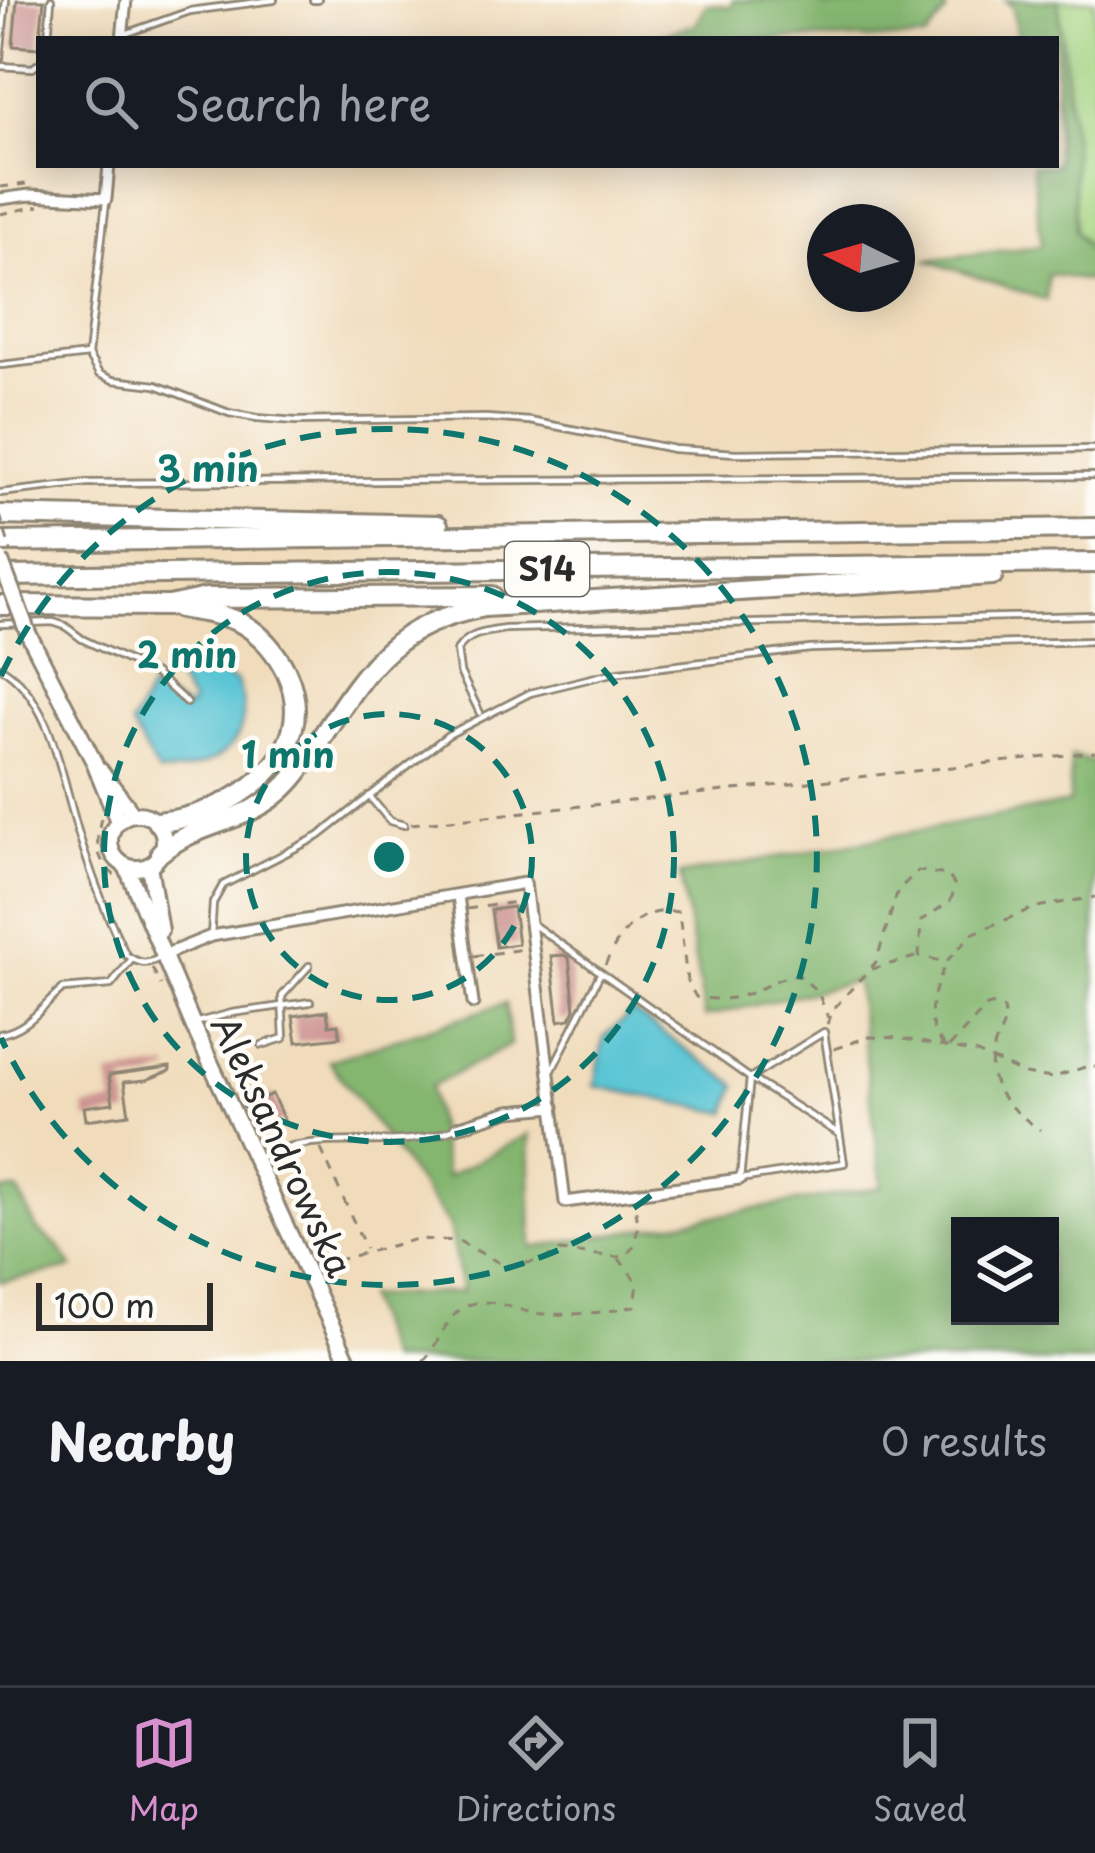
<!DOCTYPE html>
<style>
:root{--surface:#171b24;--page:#242831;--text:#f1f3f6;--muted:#9ea1a6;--line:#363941;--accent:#d690ce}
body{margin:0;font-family:"Playpen Sans",sans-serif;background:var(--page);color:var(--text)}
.controls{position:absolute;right:36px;bottom:36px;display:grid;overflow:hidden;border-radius:0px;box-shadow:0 6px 30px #0003}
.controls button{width:108px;height:108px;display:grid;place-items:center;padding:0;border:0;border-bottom:3px solid var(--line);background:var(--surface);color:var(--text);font:60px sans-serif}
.compass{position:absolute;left:807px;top:204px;width:108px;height:108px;border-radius:50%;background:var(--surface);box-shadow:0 6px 30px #0003;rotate:275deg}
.scale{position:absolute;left:36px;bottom:30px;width:177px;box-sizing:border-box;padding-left:12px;border:6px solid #2b2b2b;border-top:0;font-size:33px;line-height:42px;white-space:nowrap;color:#2b2b2b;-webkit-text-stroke:9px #fdfcf7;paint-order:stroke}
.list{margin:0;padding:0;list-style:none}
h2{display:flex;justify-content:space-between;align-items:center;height:156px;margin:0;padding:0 48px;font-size:51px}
h2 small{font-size:39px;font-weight:400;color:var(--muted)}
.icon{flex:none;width:66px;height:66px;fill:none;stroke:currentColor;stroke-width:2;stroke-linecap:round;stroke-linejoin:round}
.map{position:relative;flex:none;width:1095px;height:1361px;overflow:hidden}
.search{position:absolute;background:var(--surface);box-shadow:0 6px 30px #0003;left:36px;right:36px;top:36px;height:132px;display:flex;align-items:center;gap:30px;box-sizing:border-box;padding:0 42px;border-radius:0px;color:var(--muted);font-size:45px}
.sheet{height:324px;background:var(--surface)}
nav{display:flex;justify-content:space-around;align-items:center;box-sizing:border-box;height:168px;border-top:3px solid var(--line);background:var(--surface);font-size:33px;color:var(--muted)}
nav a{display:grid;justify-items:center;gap:6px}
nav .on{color:var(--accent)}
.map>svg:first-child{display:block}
.green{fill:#a5d482;stroke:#688056;stroke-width:3}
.forest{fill:#84b670;stroke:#58704e;stroke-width:3;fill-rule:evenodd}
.water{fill:#5ac5d4;stroke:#427880;stroke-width:3}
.building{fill:#cd9593}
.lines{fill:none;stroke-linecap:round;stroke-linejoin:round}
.lane-casing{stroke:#8e8473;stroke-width:10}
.street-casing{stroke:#8e8473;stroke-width:15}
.secondary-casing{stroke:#8e8473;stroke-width:20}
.highway-casing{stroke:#8e8473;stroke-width:24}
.path{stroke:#8e8473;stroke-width:3;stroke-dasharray:9 9;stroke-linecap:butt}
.lane{stroke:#fff;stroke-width:4.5}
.street{stroke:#fff;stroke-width:9}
.secondary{stroke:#fff;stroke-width:14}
.highway{stroke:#fff;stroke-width:18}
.secondary-bridge-casing{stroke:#8e8473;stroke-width:20;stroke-linecap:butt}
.path-bridge{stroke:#8e8473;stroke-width:3;stroke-dasharray:9 9;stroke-linecap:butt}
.secondary-bridge{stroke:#fff;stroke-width:14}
.ring{fill:none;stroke:#0f766e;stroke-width:6;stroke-dasharray:21 15}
.labels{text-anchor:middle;stroke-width:9;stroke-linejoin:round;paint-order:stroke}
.shield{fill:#fdfcf7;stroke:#6a6a68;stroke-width:3}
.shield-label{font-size:33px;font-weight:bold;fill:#2b2b2b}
.street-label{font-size:36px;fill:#2b2b2b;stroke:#fdfcf7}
.centre{fill:#0f766e;stroke:#fdfcf7;stroke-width:6}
.ring-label{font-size:36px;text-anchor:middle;font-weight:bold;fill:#0f766e;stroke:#fdfcf7;stroke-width:9;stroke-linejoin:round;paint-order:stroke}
</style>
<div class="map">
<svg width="1095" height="1361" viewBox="0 0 1095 1361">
<rect width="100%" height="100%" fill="#fdfcf7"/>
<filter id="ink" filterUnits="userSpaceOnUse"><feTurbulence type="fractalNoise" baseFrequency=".00833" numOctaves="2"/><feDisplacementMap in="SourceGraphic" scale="24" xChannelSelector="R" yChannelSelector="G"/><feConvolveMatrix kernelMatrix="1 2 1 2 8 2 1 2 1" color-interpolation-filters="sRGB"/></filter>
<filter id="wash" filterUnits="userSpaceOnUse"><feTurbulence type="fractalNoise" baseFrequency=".004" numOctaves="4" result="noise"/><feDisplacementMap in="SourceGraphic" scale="48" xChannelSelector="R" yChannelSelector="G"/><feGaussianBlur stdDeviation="2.7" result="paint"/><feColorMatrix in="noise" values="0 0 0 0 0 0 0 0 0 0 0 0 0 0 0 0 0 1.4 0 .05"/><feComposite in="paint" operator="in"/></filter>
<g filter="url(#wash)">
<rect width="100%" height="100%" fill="#f0dcbb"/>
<!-- green -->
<polygon class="green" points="1058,0 1095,0 1095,257 1075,231 1073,145"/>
<!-- forest -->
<g class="forest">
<polygon points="733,0 824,0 825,7 944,0 946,13 925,39 644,39 695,25 707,4 731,7"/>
<polygon points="1005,0 1058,0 1073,145 1075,231 1095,257 1095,282 1048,274 1046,300 926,260 1042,246 1032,165 1056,165 1056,39 1017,39 1013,7"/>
<path d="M 1071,756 L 1095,762 L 1095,1361 L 388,1361 L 366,1297 L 462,1292 L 449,1225 L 329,1061 L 506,1003 L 510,1045 L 430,1087 L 446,1177 L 529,1134 L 532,1248 L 882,1187 L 856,981 L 705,1017 L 680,875 L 1069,803 ZM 960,1226 L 1050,1226 L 1050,1316 L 960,1316 Z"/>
<polygon points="18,1190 37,1230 58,1246 73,1268 0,1282 0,1191"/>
</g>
<!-- water -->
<g class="water">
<path d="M 198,666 L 237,682 C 260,742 214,772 158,773 L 131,726 L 150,689 L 188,709 L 192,704 L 171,671 Z"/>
<polygon points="633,1012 737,1085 727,1113 595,1086 604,1036"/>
</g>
<g id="blocks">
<!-- building -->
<g class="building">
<polygon points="17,0 44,0 39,48 13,46"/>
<polygon points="513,907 518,944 496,947 491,910"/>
<polygon points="564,955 569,958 575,1009 570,1019 559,1021 551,956"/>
<polygon points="327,1011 329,1025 338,1024 340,1037 297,1042 293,1016"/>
<polygon points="170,1067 170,1071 146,1080 124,1082 129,1114 86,1120 84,1107 113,1103 109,1075"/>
<polygon points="272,1094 284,1120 262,1131 249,1104"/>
</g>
</g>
</g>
<g filter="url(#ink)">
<use href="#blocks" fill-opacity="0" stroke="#8e8473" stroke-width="3"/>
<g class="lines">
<defs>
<g id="lane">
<polyline points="313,0 318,0"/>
<polyline points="122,35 190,11 274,0"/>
<polyline points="48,39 51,0"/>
<polyline points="0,58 6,0"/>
<polyline points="0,66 33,68 39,63"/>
<polyline points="106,202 88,355 99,374 113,380 156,385 229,413 257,418 296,421 486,418 530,421 674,449 736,453 1095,449"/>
<polyline points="1,365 88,355"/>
<polyline points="0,493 87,483 1095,476"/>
<polyline points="0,624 53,622 65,626 82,639 154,673 187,703"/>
<path d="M 0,667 C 54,698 63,787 81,841 C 93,879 108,919 126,955 C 138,963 146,966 159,958"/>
<path d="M 480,713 L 460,672 L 457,650 C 469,633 485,632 505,629 L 1095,615"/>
<polyline points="369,796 390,821 404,825"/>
<polyline points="531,923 750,1078 838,1133"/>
<polyline points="211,936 213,903 223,885 319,836 448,735 530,693 612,673 810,649 1095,641"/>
<polyline points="198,1022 232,1013 310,1002"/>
<polygon points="824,1032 844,1163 740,1179 750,1078"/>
<path d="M 0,1034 C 29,1029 42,1006 63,989 L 111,985 L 132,959"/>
<polyline points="262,1045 284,1038 282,996 309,966"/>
<polyline points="552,1070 600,974"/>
<path d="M 260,1157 C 318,1127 395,1155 455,1128"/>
</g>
<g id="street">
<polyline points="122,39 126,0"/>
<polyline points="0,199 30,195 106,199 109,165"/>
<polyline points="458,896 473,1003"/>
<polyline points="164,955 211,936 525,883 565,1202 740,1179"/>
<polyline points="457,1127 509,1111 554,1107"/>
</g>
<g id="secondary">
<polyline points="28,633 94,762 118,821"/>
<polyline points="100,770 133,814"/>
<circle cx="137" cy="841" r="27"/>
<polyline points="149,865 160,931"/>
<polyline points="126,866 193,1025 348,1361"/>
</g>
<g id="highway">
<polyline points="0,515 438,525"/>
<polyline points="0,542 1095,528"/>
<polyline points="0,576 1095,563"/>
<polyline points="0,605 169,606 206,598 492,596"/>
<path d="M 157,822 C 229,817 325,755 286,672 C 276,652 262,635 243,624 C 225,614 199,612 179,608"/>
<path d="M 161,852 C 197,823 244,822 277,794 C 297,778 309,756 323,735 C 370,663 396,624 485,607 L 993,575"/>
</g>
</defs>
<!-- lane casing -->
<use href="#lane" class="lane-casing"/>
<!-- street casing -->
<use href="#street" class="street-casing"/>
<!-- secondary casing -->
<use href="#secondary" class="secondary-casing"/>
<!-- highway casing -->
<use href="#highway" class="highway-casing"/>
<!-- path -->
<g class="path">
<polyline points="0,187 26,184"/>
<polyline points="0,214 39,206"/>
<path d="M 101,818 C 95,844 95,861 118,878"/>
<polyline points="411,824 1095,752"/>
<polyline points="467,909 517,902"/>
<polyline points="474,956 524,949"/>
<path d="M 605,965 C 620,932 638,907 679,912 L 687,981 L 696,997 C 711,1000 730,1000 745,995 C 766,989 776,975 800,976 L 818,992 L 828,1018"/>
<polyline points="152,968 161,985"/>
<polyline points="872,969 919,956"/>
<polyline points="827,1024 835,1007 876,962 898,890 918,871 948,875 956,887 950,901 921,921 919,956 946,962 972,934 988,927 1036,907 1095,897"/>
<path d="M 944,1045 C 921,1023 934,991 945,965"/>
<path d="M 949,1047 L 987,1006 L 995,1004 L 1004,1009 C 1007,1024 1000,1031 995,1045 C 981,1087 1010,1108 1040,1130"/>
<polyline points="834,1049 868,1037 899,1038 977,1053 1025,1074 1052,1078 1088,1066 1095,1067"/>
<polyline points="321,1149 366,1249"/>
<polyline points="319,1265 417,1239 459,1241 505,1266 541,1261 560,1251 617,1257 627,1255 635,1244 638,1224 635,1205"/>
<path d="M 423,1361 C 438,1347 443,1322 461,1309 C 487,1291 515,1313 543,1314 C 573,1315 605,1313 635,1306 L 638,1283 L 619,1259"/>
</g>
<!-- lane -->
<use href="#lane" class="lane"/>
<!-- street -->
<use href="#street" class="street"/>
<!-- secondary -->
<use href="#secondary" class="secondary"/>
<!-- highway -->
<use href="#highway" class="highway"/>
<defs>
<polyline id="secondary-bridge" points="0,559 28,633"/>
</defs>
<!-- secondary-bridge casing -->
<use href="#secondary-bridge" class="secondary-bridge-casing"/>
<!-- path-bridge -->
<polyline class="path-bridge" points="0,515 11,551"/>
<!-- secondary-bridge -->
<use href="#secondary-bridge" class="secondary-bridge"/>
</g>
</g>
<!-- distance rings -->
<g class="ring">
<circle cx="389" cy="857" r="143"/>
<circle cx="389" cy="857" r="285"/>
<path d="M1 676A428 428 0 1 1 1 1038"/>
</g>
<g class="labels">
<!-- shield labels -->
<rect class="shield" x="505" y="542" width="84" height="54" rx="9"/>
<g class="shield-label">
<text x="547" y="581">S14</text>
</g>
<!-- street labels -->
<g class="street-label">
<text transform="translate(282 1146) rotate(65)" y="13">Aleksandrowska</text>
</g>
</g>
<circle cx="389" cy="857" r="18" class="centre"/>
<g class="ring-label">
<text x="208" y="482">3 min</text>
<text x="187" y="668">2 min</text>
<text x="288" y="768">1 min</text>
</g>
</svg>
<div class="controls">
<button><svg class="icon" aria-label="layers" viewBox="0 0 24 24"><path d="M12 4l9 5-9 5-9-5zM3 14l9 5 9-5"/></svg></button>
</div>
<svg class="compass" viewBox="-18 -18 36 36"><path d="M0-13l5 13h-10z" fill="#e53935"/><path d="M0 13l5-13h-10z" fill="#9ea1a6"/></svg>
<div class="scale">100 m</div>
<div class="search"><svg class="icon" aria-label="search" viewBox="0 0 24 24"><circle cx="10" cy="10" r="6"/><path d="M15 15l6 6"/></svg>Search here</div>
</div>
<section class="sheet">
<h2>Nearby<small>0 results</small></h2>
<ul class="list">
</ul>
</section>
<nav>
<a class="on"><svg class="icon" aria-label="map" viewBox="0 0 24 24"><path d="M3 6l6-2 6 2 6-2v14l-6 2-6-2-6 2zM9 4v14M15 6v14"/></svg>Map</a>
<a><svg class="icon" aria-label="directions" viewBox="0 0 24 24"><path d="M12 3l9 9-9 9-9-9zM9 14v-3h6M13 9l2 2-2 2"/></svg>Directions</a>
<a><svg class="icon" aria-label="saved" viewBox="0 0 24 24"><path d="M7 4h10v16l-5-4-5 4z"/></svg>Saved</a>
</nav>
